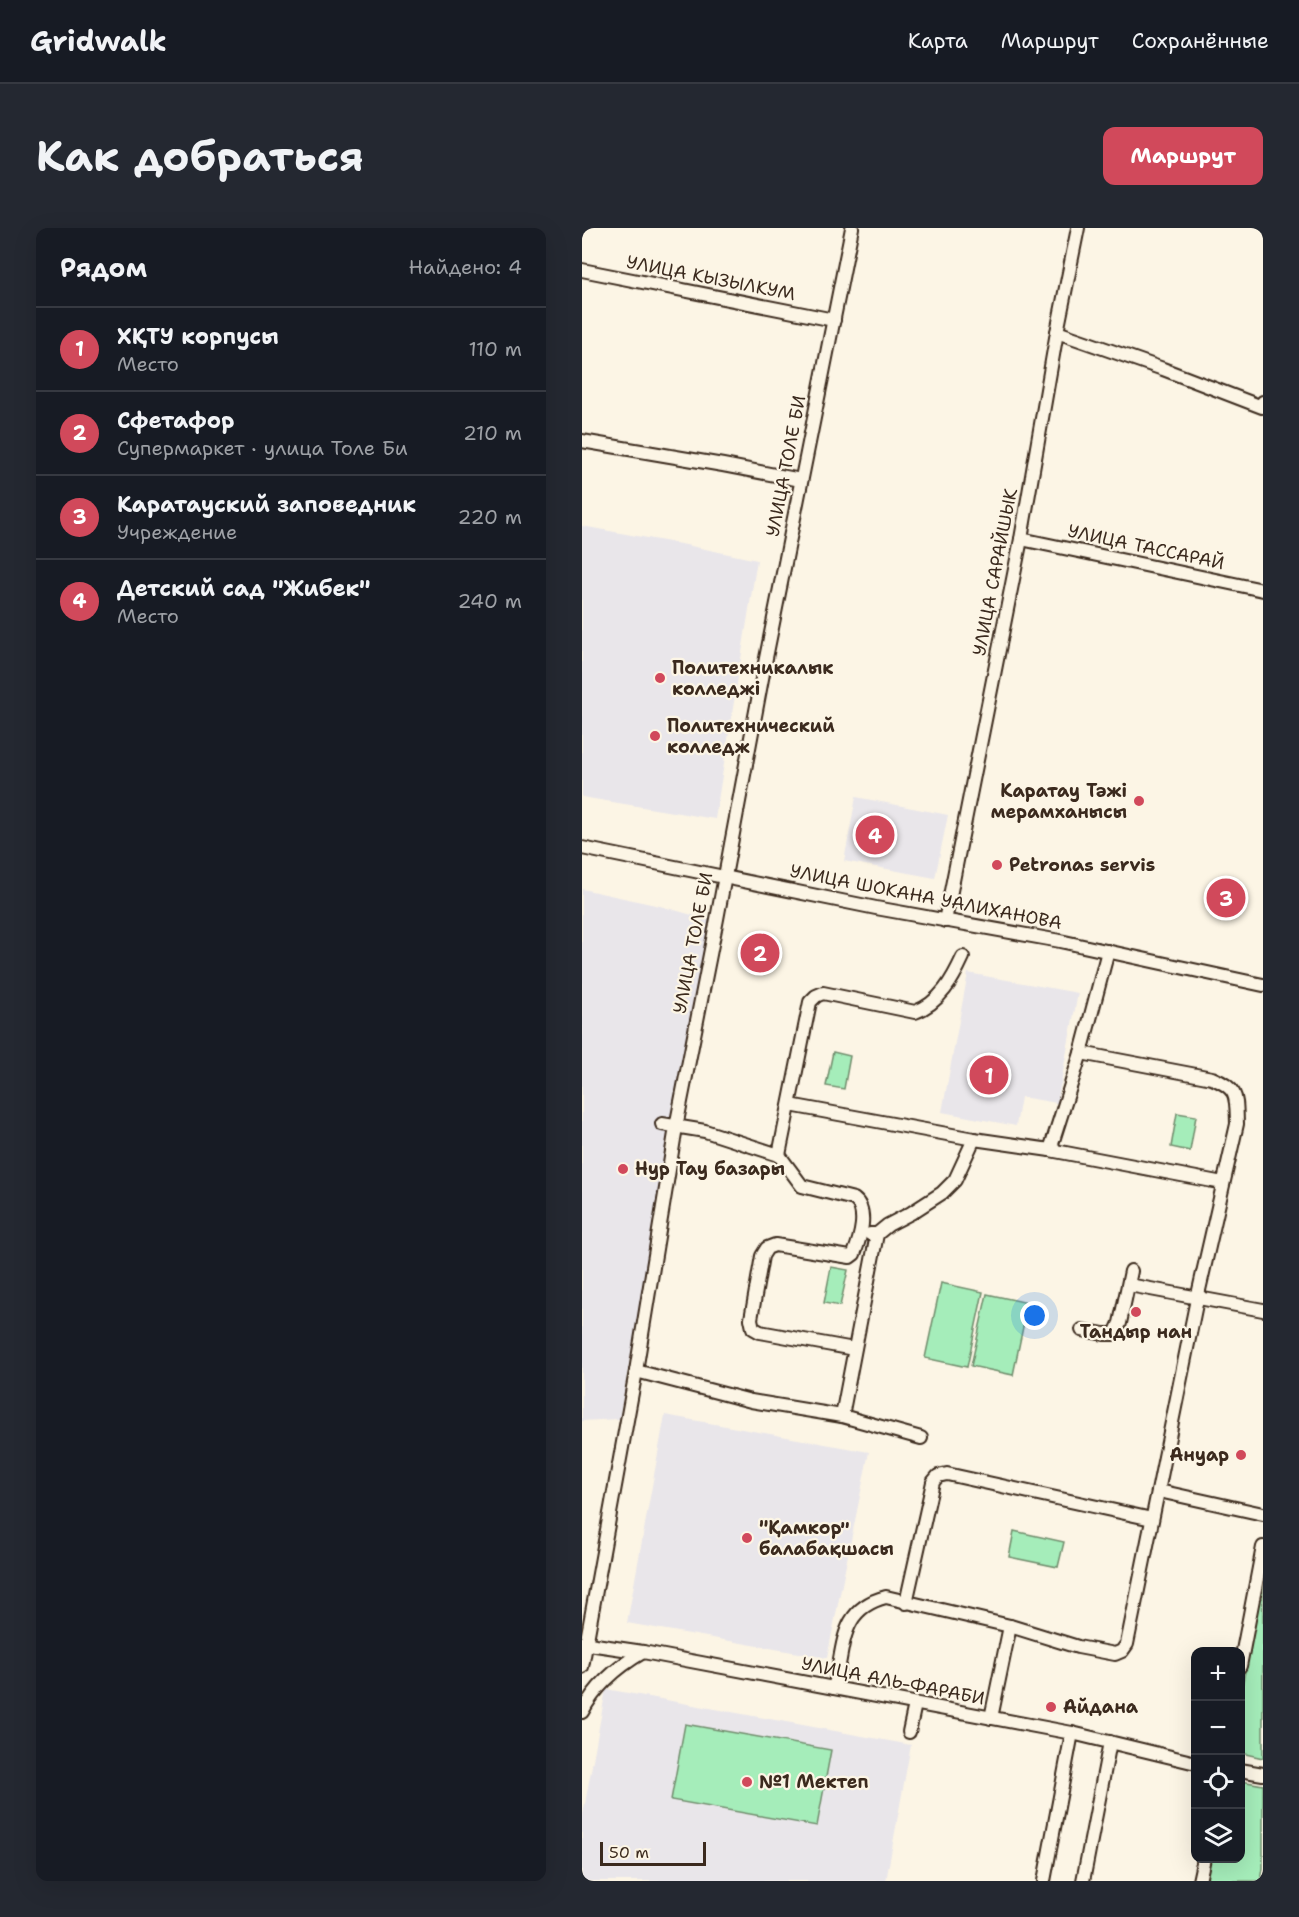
<!DOCTYPE html>
<html lang="ru">
<meta charset="utf-8">
<style>
:root{--surface:#171b24;--page:#242831;--text:#f1f3f6;--muted:#9ea1a6;--line:#363941;--accent:#d1495b}
body{margin:0;font-family:"Shantell Sans",sans-serif;background:var(--page);color:var(--text)}
.controls{position:absolute;right:18px;bottom:18px;display:grid;overflow:hidden;border-radius:12px;box-shadow:0 6px 24px #0002}
.controls button{width:54px;height:54px;display:grid;place-items:center;padding:0;border:0;border-bottom:2px solid var(--line);background:var(--surface);color:var(--text);font:30px sans-serif}
.scale{position:absolute;left:18px;bottom:15px;width:106px;box-sizing:border-box;padding-left:6px;border:3px solid #3b2a1e;border-top:0;font-size:16px;line-height:21px;white-space:nowrap;color:#3b2a1e;-webkit-text-stroke:4px #fcf5e5;paint-order:stroke}
.you{position:absolute;left:453px;top:1088px;width:21px;height:21px;margin:-15px;border:4px solid #fff;border-radius:50%;background:#1a73e8;box-shadow:0 0 0 9px #1a73e833}
.badge{display:grid;place-items:center;width:39px;height:39px;border-radius:50%;background:var(--accent);color:#fff;font-size:20px;font-weight:700}
.pin{position:absolute;translate:-50% -50%;border:3px solid #fff;box-shadow:0 2px 6px #0006}
.list{margin:0;padding:0;list-style:none}
h2{display:flex;justify-content:space-between;align-items:center;height:78px;margin:0;padding:0 24px;font-size:26px}
h2 small{font-size:20px;font-weight:400;color:var(--muted)}
.list li{display:grid;grid-template-columns:39px 1fr auto;gap:18px;align-items:center;box-sizing:border-box;height:84px;padding:0 24px;border-top:2px solid var(--line)}
.list b{display:block;font-size:22px;white-space:nowrap}
.list p{margin:0;font-size:20px;white-space:nowrap;color:var(--muted)}
.list em{font-size:20px;font-style:normal;color:var(--muted)}
.icon{flex:none;width:33px;height:33px;fill:none;stroke:currentColor;stroke-width:2;stroke-linecap:round;stroke-linejoin:round}
.map{position:relative;flex:none;width:681px;height:1653px;overflow:hidden;border-radius:12px}
header{display:flex;align-items:center;gap:36px;box-sizing:border-box;height:84px;padding:0 30px;background:var(--surface);border-bottom:2px solid var(--line)}
header strong{font-size:28px}
nav{display:flex;gap:33px;margin-inline-start:auto;font-size:21px}
.intro{display:flex;align-items:center;justify-content:space-between;box-sizing:border-box;height:144px;padding:0 36px}
h1{margin:0;font-size:42px}
.button{padding:15px 27px;border-radius:12px;background:var(--accent);color:#fff;font-size:21px;font-weight:700}
main{display:flex;gap:36px;padding:0 36px}
aside{flex:1;background:var(--surface);border-radius:12px;box-shadow:0 6px 24px #0002}
.map>svg:first-child{display:block}
.built{fill:#e9e6ea}
.green{fill:#a5edba;stroke:#708c6c;stroke-width:1.5}
.lines{fill:none;stroke-linecap:round;stroke-linejoin:round}
.street-casing{stroke:#3b2a1e;stroke-width:16}
.street{stroke:#fcf5e5;stroke-width:12}
.poi-dot{fill:#d1495b;stroke:#fcf5e5;stroke-width:2}
.labels{text-anchor:middle;stroke-width:4.5;stroke-linejoin:round;paint-order:stroke}
.street-label{font-size:18px;fill:#3b2a1e;stroke:#fcf5e5}
.poi-label{font-size:18px;font-weight:bold;fill:#3b2a1e;stroke:#fcf5e5;text-anchor:start}
</style>
<header>
<strong>Gridwalk</strong>
<nav><a>Карта</a><a>Маршрут</a><a>Сохранённые</a></nav>
</header>
<div class="intro"><h1>Как добраться</h1><a class="button">Маршрут</a></div>
<main>
<aside>
<h2>Рядом<small>Найдено: 4</small></h2>
<ul class="list">
<li><span class="badge">1</span><div><b>ХҚТУ корпусы</b><p>Место</p></div><em>110 m</em></li>
<li><span class="badge">2</span><div><b>Сфетафор</b><p>Супермаркет · улица Толе Би</p></div><em>210 m</em></li>
<li><span class="badge">3</span><div><b>Каратауский заповедник</b><p>Учреждение</p></div><em>220 m</em></li>
<li><span class="badge">4</span><div><b>Детский сад &quot;Жибек&quot;</b><p>Место</p></div><em>240 m</em></li>
</ul>
</aside>
<div class="map">
<svg width="681" height="1653" viewBox="0 0 681 1653">
<rect width="100%" height="100%" fill="#fcf5e5"/>
<filter id="ink" filterUnits="userSpaceOnUse"><feTurbulence type="fractalNoise" baseFrequency=".0167" numOctaves="2"/><feDisplacementMap in="SourceGraphic" scale="12" xChannelSelector="R" yChannelSelector="G"/><feConvolveMatrix kernelMatrix="1 2 1 2 8 2 1 2 1" color-interpolation-filters="sRGB"/></filter>
<g filter="url(#ink)">
<!-- built -->
<g class="built">
<polygon points="0,298 104,317 175,332 133,591 0,569"/>
<polygon points="274,569 366,587 353,650 262,633"/>
<polygon points="0,661 78,678 128,692 37,1191 0,1193"/>
<polygon points="386,745 496,765 475,875 439,869 434,898 360,884"/>
<polygon points="83,1187 287,1224 245,1430 45,1395"/>
<polygon points="24,1461 329,1517 304,1653 0,1653 0,1592"/>
</g>
<!-- green -->
<g class="green">
<polygon points="251,824 268,828 262,861 244,858"/>
<polygon points="595,885 614,888 608,923 589,919"/>
<polygon points="249,1039 266,1042 258,1078 242,1075"/>
<polygon points="359,1055 401,1064 385,1139 343,1130"/>
<polygon points="405,1066 446,1075 431,1147 389,1138"/>
<polygon points="432,1303 482,1314 476,1339 427,1329"/>
<polygon points="681,1343 681,1530 659,1525 659,1465"/>
<polygon points="103,1496 249,1522 235,1598 89,1572"/>
<polygon points="659,1553 681,1557 681,1640 679,1653 618,1653 622,1631 658,1630"/>
</g>
<g class="lines">
<defs>
<g id="street">
<polyline points="0,42 252,92"/>
<polyline points="475,104 581,141 680,179 681,174"/>
<polyline points="0,213 141,237 219,252"/>
<polyline points="439,311 681,362"/>
<polyline points="0,620 294,680 478,713 681,757"/>
<polyline points="363,693 439,311 475,104 496,0"/>
<polyline points="208,877 392,911 468,922 641,955"/>
<path d="M 80,896 L 123,903 L 197,927 L 220,958 L 272,971 C 287,982 278,1011 272,1026 L 268,1029 L 193,1017 L 185,1020 L 180,1028 L 169,1091 L 171,1100 L 178,1104 L 272,1121"/>
<polyline points="468,922 499,825 526,723"/>
<path d="M 197,927 L 228,774 L 234,768 L 241,765 L 333,784 C 358,775 371,751 381,729"/>
<polyline points="288,1006 295,1006 306,997 329,985 360,965 373,952 392,911"/>
<polyline points="547,1057 681,1082"/>
<polyline points="500,1102 522,1106 530,1106 534,1104 538,1095 549,1043"/>
<polyline points="54,1143 169,1173 260,1188 339,1210"/>
<polyline points="260,1188 295,1006"/>
<polyline points="577,1263 681,1286"/>
<polyline points="324,1375 351,1254 356,1248 365,1246 570,1291"/>
<polyline points="0,1415 61,1424 490,1505 614,1535"/>
<polyline points="658,1438 681,1319"/>
<polyline points="0,1439 54,1143 94,899 135,691 182,440 270,0"/>
<path d="M 252,1460 C 263,1421 256,1381 304,1369 L 428,1398 L 496,1419 L 533,1426 L 540,1423 L 545,1416 L 615,1071 L 655,896 C 654,869 657,861 630,850 L 499,825"/>
<path d="M 0,1484 C 14,1457 35,1439 61,1424"/>
<polyline points="409,1490 428,1398"/>
<polyline points="327,1504 333,1476"/>
<polyline points="658,1542 681,1546"/>
<polyline points="462,1653 490,1505"/>
<polyline points="501,1653 528,1514"/>
<polyline points="617,1653 622,1630"/>
</g>
</defs>
<!-- street casing -->
<use href="#street" class="street-casing"/>
<!-- street -->
<use href="#street" class="street"/>
</g>
</g>
<!-- markers -->
<g class="poi-dot">
<circle cx="78" cy="450" r="6"/>
<circle cx="73" cy="508" r="6"/>
<circle cx="557" cy="573" r="6"/>
<circle cx="415" cy="637" r="6"/>
<circle cx="41" cy="941" r="6"/>
<circle cx="554" cy="1084" r="6"/>
<circle cx="659" cy="1227" r="6"/>
<circle cx="165" cy="1310" r="6"/>
<circle cx="469" cy="1479" r="6"/>
<circle cx="165" cy="1554" r="6"/>
</g>
<g class="labels">
<!-- street labels -->
<g class="street-label">
<text transform="translate(129 50) rotate(11)" y="6">УЛИЦА КЫЗЫЛКУМ</text>
<text transform="translate(204 238) rotate(-79)" y="6">УЛИЦА ТОЛЕ БИ</text>
<text transform="translate(564 319) rotate(12)" y="6">УЛИЦА ТАССАРАЙ</text>
<text transform="translate(413 344) rotate(-79)" y="6">УЛИЦА САРАЙШЫК</text>
<text transform="translate(344 669) rotate(11)" y="6">УЛИЦА ШОКАНА УАЛИХАНОВА</text>
<text transform="translate(111 715) rotate(-79)" y="6">УЛИЦА ТОЛЕ БИ</text>
<text transform="translate(311 1453) rotate(11)" y="6">УЛИЦА АЛЬ-ФАРАБИ</text>
</g>
<!-- poi labels -->
<g class="poi-label">
<text x="90" y="446">Политехникалык<tspan x="90" dy="21">колледжі</tspan></text>
<text x="85" y="504">Политехнический<tspan x="85" dy="21">колледж</tspan></text>
<text x="545" y="569" text-anchor="end">Каратау Тәжі<tspan x="545" dy="21">мерамханысы</tspan></text>
<text x="427" y="643">Petronas servis</text>
<text x="53" y="947">Нур Тау базары</text>
<text x="554" y="1110" text-anchor="middle">Тандыр нан</text>
<text x="647" y="1233" text-anchor="end">Ануар</text>
<text x="177" y="1306">"Қамкор"<tspan x="177" dy="21">балабақшасы</tspan></text>
<text x="481" y="1485">Айдана</text>
<text x="177" y="1560">№1 Мектеп</text>
</g>
</g>
</svg>
<div class="controls">
<button>+</button>
<button>−</button>
<button><svg class="icon" aria-label="locate" viewBox="0 0 24 24"><circle cx="12" cy="12" r="6"/><path d="M12 2v4M12 18v4M2 12h4M18 12h4"/></svg></button>
<button><svg class="icon" aria-label="layers" viewBox="0 0 24 24"><path d="M12 4l9 5-9 5-9-5zM3 14l9 5 9-5"/></svg></button>
</div>
<div class="scale">50 m</div>
<div class="you"></div>
<div class="pin badge" style="left:407px;top:847px">1</div>
<div class="pin badge" style="left:178px;top:725px">2</div>
<div class="pin badge" style="left:644px;top:670px">3</div>
<div class="pin badge" style="left:293px;top:607px">4</div>
</div>
</main>
